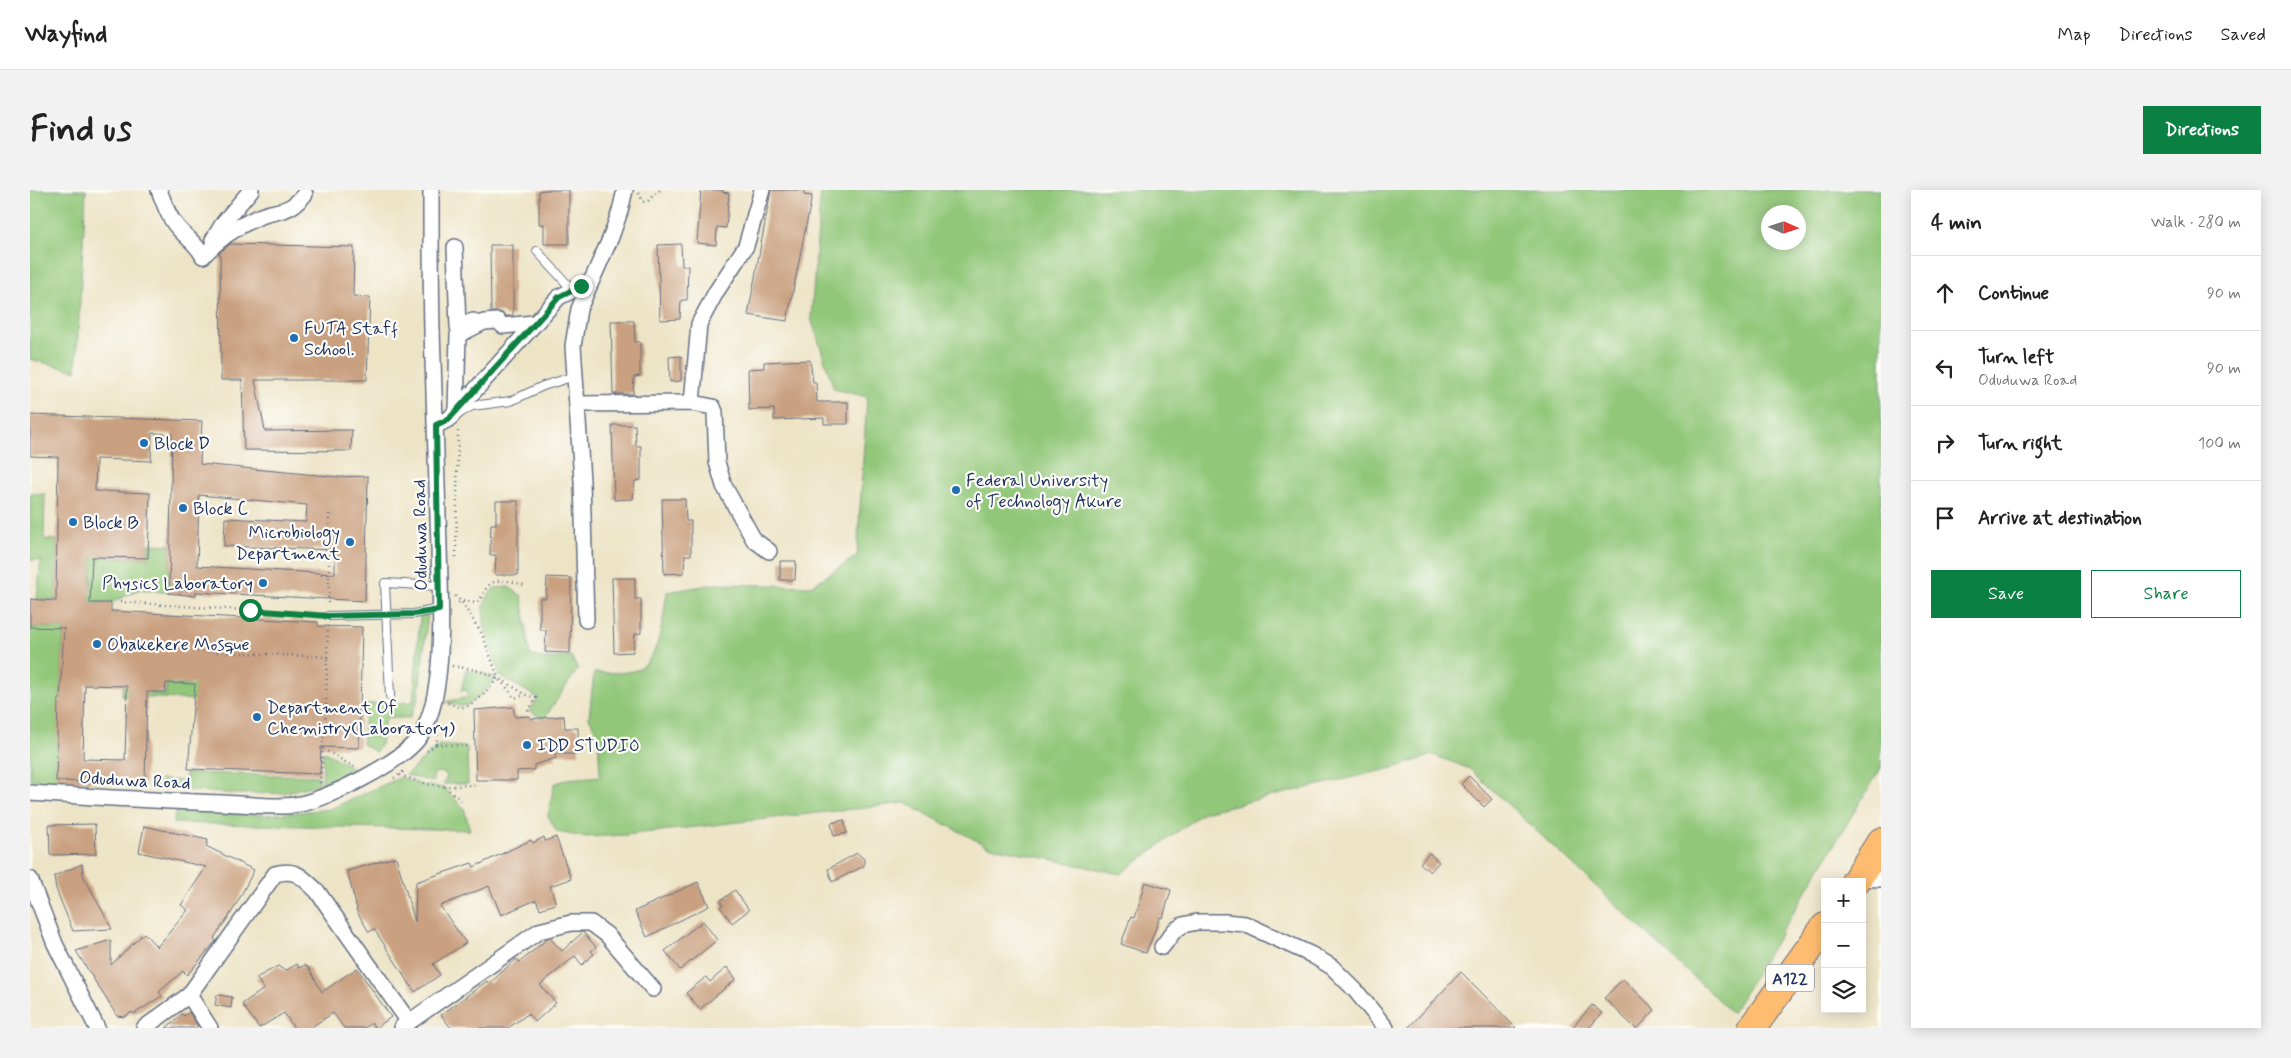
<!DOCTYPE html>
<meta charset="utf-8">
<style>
:root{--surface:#fff;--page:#f2f2f2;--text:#222;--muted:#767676;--line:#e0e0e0;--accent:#0b8043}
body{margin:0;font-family:Mynerve,sans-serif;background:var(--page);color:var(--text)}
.controls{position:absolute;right:15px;bottom:15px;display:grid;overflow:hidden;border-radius:0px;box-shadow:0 2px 12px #0003}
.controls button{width:45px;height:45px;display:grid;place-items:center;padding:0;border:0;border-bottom:1px solid var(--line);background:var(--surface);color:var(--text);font:25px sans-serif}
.compass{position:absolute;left:1731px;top:15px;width:45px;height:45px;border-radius:50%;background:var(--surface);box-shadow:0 2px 12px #0003;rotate:93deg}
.stop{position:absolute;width:15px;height:15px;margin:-11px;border:4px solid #0b8043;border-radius:50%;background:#fff}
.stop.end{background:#0b8043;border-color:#fff;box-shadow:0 1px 5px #0008}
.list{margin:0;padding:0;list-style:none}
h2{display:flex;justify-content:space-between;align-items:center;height:65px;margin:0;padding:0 20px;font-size:21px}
h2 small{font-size:16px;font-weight:400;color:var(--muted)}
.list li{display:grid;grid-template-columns:32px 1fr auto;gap:15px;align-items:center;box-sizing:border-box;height:75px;padding:0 20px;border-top:1px solid var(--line)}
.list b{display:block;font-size:19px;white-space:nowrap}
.list p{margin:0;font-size:16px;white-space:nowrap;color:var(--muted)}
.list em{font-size:16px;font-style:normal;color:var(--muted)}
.actions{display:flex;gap:10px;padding:15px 20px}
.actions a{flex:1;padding:11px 0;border:1px solid var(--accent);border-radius:0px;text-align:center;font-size:18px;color:var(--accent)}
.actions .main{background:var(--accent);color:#fff}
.icon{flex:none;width:28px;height:28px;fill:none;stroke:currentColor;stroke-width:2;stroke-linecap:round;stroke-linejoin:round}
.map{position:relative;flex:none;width:1851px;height:838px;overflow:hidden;border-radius:0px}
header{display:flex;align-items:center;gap:30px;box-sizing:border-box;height:70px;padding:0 25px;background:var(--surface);border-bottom:1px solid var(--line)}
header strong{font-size:24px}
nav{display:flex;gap:28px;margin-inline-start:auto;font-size:18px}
.intro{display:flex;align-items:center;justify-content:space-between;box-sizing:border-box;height:120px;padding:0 30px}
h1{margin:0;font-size:35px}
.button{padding:12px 22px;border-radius:0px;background:var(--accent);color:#fff;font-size:18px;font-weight:700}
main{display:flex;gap:30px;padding:0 30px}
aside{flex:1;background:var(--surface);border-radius:0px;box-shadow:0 2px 12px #0003}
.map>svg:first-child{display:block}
.green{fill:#92c779;stroke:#567b6c;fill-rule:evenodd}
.building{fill:#c9a080;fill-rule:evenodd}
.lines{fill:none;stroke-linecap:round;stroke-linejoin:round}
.lane-casing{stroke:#646e82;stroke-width:10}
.street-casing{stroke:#646e82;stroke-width:18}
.highway-casing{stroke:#646e82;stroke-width:30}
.path{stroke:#646e82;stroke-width:2.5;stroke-dasharray:1 4;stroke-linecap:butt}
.lane{stroke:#fff;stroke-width:8}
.street{stroke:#fff;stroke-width:15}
.highway{stroke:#fdbc70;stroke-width:28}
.route{stroke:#0b8043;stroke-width:6}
.poi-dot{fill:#1f6fb2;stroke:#fdfcf7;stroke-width:2}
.labels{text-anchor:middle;stroke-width:4.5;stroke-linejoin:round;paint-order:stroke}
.shield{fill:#fdfcf7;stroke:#5f6c8c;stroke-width:1}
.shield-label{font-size:16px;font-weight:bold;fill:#1b2f5e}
.poi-label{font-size:18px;fill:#1b2f5e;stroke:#fdfcf7;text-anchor:start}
.street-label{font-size:18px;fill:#1b2f5e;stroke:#fdfcf7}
</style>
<header>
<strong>Wayfind</strong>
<nav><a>Map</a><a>Directions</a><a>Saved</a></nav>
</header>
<div class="intro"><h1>Find us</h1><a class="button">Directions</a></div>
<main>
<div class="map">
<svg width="1851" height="838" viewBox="0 0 1851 838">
<rect width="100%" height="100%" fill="#fdfcf7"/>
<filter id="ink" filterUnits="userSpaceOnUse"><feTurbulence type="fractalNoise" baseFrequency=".02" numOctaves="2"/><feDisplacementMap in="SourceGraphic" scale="10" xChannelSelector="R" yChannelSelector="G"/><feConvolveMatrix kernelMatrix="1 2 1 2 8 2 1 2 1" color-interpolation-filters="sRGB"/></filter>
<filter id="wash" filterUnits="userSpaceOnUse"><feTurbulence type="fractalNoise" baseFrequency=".0096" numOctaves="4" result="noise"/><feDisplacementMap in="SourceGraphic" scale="20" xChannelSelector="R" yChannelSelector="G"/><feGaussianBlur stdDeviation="1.12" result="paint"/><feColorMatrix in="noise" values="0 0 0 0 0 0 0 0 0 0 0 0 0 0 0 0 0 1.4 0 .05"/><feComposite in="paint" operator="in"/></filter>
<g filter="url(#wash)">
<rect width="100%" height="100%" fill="#ede4c6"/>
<!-- green -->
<g class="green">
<polygon points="0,0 56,0 46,181 0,169"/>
<path d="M 791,0 L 1851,0 L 1851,578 L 1702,823 L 1440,579 L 1403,565 L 1367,577 L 1174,622 L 1091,684 L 957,656 L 875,613 L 596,645 L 554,647 L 527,642 L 518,626 L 524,594 L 537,589 L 570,586 L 568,546 L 559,527 L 564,483 C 576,482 591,484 603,481 C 631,474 633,425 637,402 L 685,394 L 781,396 L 827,366 L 837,207 L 804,199 L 781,128 ZM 1738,22 L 1768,22 L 1768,52 L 1738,52 Z"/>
<polygon points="0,304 15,304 14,349 27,350 26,397 61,398 63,351 78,351 78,368 118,368 119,354 140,355 139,403 110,399 81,413 7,409 11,370 0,370"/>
<path d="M 479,397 L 492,406 L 500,465 L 514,469 L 541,466 L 548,479 L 514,529 L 499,521 L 508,508 L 470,486 C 464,464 450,438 454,415 C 455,409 461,403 464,398 Z"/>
<polygon points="398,424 388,509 380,528 355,528 351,554 346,562 332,554 336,514 383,512 390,426"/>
<polygon points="0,437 34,438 26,591 0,589"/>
<path d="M 436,479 L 467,487 C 461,496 442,516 432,516 C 427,516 421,513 416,512 L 438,507 L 437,500 L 431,501 Z"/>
<polygon points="93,493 122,494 122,503 136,504 136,494 283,502 282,516 92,506"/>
<polygon points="408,555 437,557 438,594 413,594 417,587 415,583 407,582 403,585 403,592 376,585"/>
<polygon points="293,561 323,578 292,595"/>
<polygon points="156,583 289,586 289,594 253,603 208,604 122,598 131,589 155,591"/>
<polygon points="371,587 392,595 414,598 434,618 440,640 143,633 146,621 236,625 300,619"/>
</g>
<g id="blocks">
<!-- building -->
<g class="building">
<polygon points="515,0 539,0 539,54 514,54 514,34 509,34 509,1"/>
<polygon points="671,0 693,0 692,2 699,3 696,38 687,37 686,55 667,53"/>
<polygon points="741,0 774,0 774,5 782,6 757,131 718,125"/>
<polygon points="200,54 324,57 323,106 340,107 337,190 225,190 235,241 322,240 321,261 214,260 212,190 191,190 190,62"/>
<polygon points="651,54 652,76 658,76 657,110 651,110 650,129 630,130 628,55"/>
<polygon points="460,55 483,55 483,126 476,126 471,122 461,122"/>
<polygon points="581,131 604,131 605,152 610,152 610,186 604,187 603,204 583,204"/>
<polygon points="651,166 651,191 640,192 639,167"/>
<polygon points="780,170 783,192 786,192 787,212 818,212 818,234 794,234 794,228 744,230 744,219 719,220 718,179 734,178 734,172"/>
<path d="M 0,225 L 172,231 L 170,274 L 309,287 L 338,286 L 335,411 L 166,402 L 166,406 L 139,403 L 142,244 L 122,243 L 121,271 L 66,269 L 65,301 L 120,303 L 118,368 L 62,367 L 60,413 L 81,413 L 81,421 L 288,432 L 288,436 L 332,437 L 329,558 L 291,557 L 290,584 L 158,579 L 165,494 L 136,493 L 135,502 L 117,502 L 115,593 L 26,591 L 28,509 L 30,509 L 34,438 L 0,437 L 0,409 L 26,411 L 28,267 L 0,266 ZM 169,305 L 277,315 L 276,332 L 195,328 L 194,356 L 305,360 L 305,384 L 167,376 ZM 55,495 L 97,496 L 95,570 L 53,569 Z"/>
<polygon points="582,235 605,235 606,256 611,256 611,290 605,291 603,309 584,310"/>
<polygon points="632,309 655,309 656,331 661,331 661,365 655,365 654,383 634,384"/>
<polygon points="466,311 488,311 488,385 465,385 466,365 460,365 461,334 466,334"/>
<polygon points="750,371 766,371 765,390 750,390"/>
<polygon points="517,387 541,388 540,463 515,462 516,440 510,440 510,408 516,408"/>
<polygon points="582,388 605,388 605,409 611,409 611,443 605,444 603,462 584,463"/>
<polygon points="483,517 485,527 500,526 500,529 534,526 535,538 548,538 549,564 525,564 526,568 504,575 504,580 487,581 487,590 446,590 444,520"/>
<polygon points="1439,586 1462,609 1454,617 1431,594"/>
<polygon points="814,630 817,643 804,646 801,633"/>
<polygon points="65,634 66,664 20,665 19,635"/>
<polygon points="114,636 178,650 176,656 224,680 205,717 184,748 186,751 157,785 153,781 129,802 132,806 104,824 102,822 94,827 87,826 46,761 81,750 81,775 114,743 127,757 158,720 151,715 176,677 109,662"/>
<polygon points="514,647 515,651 526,647 541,689 520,696 526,714 510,719 506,710 471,725 459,696 410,716 436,753 403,774 410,785 385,802 344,739 339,742 326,720 327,719 317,681 366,667 385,732 386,692 442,673 444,677 501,650 503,653"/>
<polygon points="827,663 834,669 834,676 802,692 798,679"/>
<polygon points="1399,663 1409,672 1400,682 1390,673"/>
<polygon points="52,674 53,685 82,739 43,741 26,699 24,686"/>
<polygon points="668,692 679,716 617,747 605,721"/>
<polygon points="1115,692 1141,700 1133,728 1130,727 1116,763 1091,754 1101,727 1104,728"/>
<polygon points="705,700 719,720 702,733 690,717 693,715 690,711"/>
<polygon points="673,731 687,750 650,780 635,761"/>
<polygon points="553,742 566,757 561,761 564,764 552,775 545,766 510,795 526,813 505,832 498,824 478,838 421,838 411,825 457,791 459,794 486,769 490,772 517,749 520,748 532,761"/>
<polygon points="267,774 269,778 275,775 279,778 292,802 327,778 361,827 346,838 341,833 335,838 314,838 303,823 280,838 264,838 254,823 229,838 212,814 234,799 226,788 248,776 255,781"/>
<polygon points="697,777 706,789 670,819 656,803 676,787 680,792"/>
<polygon points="1431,782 1447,798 1486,838 1378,838"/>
<polygon points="1593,789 1625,820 1608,838 1605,838 1574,808"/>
<polygon points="187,805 202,807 201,818 185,815"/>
<polygon points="1562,815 1572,823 1559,838 1542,838"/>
<polygon points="159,822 168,836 165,838 136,838 152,824 154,826"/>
</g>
</g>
</g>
<g filter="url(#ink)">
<use href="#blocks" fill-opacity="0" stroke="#646e82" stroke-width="1"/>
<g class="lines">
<defs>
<g id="lane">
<polyline points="507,61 538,95 546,95"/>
<polyline points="432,222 442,216 481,211 513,196 545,186"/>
<polyline points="298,426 384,424 409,419"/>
<polyline points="360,506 355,393 409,396"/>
</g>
<g id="street">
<path d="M 129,0 C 134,13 139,29 149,39 C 158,49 167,54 173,66"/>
<polyline points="183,50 194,32 221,0"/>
<polyline points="425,57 428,137 443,131"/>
<path d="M 173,66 C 188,50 204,38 224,29 C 246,18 257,26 275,4"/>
<polyline points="662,213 669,134 686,102 716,56 732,0"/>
<polyline points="547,214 662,213 683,217 685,222 687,272 694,296 724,350 739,361"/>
<polyline points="426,221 428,145 454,132 468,131 473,136 504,133"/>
<polyline points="407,235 419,229 529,107 561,91"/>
<polyline points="556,430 552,291 543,156 549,119 581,47 590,21 595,0"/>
<path d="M 0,603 C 64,607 128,611 193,613 C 212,614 247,618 265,615 C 295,611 373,572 390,546 C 418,504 410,407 409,357 C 407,284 404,212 402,140 C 401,93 401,47 401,0"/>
<polyline points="1828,688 1851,689"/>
<polyline points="0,689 25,754 67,838"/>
<polyline points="1132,757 1144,741 1153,735 1167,732 1195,732 1215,734 1282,765 1302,777 1325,800 1356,838"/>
<polyline points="159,805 180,838"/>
<polyline points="372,837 509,741 541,733 561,733 577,745 623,799"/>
<path d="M 114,838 L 159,805 L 245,684 C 266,678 272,687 287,701 L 379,832"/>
</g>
<g id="highway">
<polyline points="1825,692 1851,652"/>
<polyline points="1722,838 1795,737"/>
</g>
</defs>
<!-- lane casing -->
<use href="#lane" class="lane-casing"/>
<!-- street casing -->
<use href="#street" class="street-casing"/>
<!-- highway casing -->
<use href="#highway" class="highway-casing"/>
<!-- path -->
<g class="path">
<polyline points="609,3 613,12 618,11 630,0"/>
<polyline points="426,367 428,241"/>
<polyline points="291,384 299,385 298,416"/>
<polyline points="299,385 299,324 303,325"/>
<path d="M 425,406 L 431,411 L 446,413 C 452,408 453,403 457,397 C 466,386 486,392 496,396"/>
<polyline points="90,412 289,425"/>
<polyline points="166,452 166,461 297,467 298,436"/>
<path d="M 422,476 C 449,480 469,482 484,508 L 496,505 L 506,508 L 497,523"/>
<polyline points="471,489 496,505"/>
<path d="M 418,513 C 424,515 432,519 438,516 C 449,511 461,497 468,487 L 452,444 L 431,411 L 425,415"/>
<polyline points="291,520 296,520 297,467"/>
<polyline points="406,554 437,556"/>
<polyline points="293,559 324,577"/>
<polyline points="397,561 406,554 408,543"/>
<path d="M 370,585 C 384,590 398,596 413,596 C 423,597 434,595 445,595"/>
<polyline points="364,588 376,580"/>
<polyline points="290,593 296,520"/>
<polyline points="415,597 431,610"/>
</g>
<!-- lane -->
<use href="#lane" class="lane"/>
<!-- street -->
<use href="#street" class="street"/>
<!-- highway -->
<use href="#highway" class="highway"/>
</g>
</g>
<g class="lines" filter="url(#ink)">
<!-- route -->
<polyline class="route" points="220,420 298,426 384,424 409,420 406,235 419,229 529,107 551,96"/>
</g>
<!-- markers -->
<g class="poi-dot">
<circle cx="264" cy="148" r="5"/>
<circle cx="114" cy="253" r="5"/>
<circle cx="926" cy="300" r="5"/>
<circle cx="153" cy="318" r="5"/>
<circle cx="43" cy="332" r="5"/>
<circle cx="320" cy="352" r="5"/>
<circle cx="233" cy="393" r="5"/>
<circle cx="67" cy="454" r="5"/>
<circle cx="227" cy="527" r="5"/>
<circle cx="497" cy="555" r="5"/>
</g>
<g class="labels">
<!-- shield labels -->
<rect class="shield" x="1736" y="774.5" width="48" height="27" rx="4"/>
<g class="shield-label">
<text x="1760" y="794">A122</text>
</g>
<!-- poi labels -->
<g class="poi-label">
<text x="274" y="144">FUTA Staff<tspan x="274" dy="21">School.</tspan></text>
<text x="124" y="259">Block D</text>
<text x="936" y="296">Federal University<tspan x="936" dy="21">of Technology Akure</tspan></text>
<text x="163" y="324">Block C</text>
<text x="53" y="338">Block B</text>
<text x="310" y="348" text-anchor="end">Microbiology<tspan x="310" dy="21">Department</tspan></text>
<text x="223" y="399" text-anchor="end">Physics Laboratory</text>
<text x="77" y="460">Obakekere Mosque</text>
<text x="237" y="523">Department Of<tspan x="237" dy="21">Chemistry(Laboratory)</tspan></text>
<text x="507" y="561">IDD STUDIO</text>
</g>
<!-- street labels -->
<g class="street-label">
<text transform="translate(390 345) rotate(-91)" y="6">Oduduwa Road</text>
<text transform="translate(105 590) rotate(3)" y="6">Oduduwa Road</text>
</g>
</g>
</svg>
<div class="controls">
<button>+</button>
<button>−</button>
<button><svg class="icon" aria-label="layers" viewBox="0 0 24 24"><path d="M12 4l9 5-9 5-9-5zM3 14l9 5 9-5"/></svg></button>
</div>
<svg class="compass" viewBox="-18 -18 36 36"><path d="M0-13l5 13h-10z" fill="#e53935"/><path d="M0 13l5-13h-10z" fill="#767676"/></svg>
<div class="stop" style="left:220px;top:420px"></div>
<div class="stop end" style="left:551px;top:96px"></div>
</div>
<aside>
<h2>4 min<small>Walk · 280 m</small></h2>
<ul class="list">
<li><svg class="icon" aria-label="ahead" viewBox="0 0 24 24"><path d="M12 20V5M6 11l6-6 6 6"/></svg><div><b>Continue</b></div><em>90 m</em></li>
<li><svg class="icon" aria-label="left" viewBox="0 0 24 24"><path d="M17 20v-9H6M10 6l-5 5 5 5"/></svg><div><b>Turn left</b><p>Oduduwa Road</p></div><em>90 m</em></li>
<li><svg class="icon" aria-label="right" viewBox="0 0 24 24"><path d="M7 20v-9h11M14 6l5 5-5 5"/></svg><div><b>Turn right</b></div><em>100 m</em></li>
<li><svg class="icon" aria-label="arrive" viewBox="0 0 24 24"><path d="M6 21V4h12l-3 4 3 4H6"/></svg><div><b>Arrive at destination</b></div></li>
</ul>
<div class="actions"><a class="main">Save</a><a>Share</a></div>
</aside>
</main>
